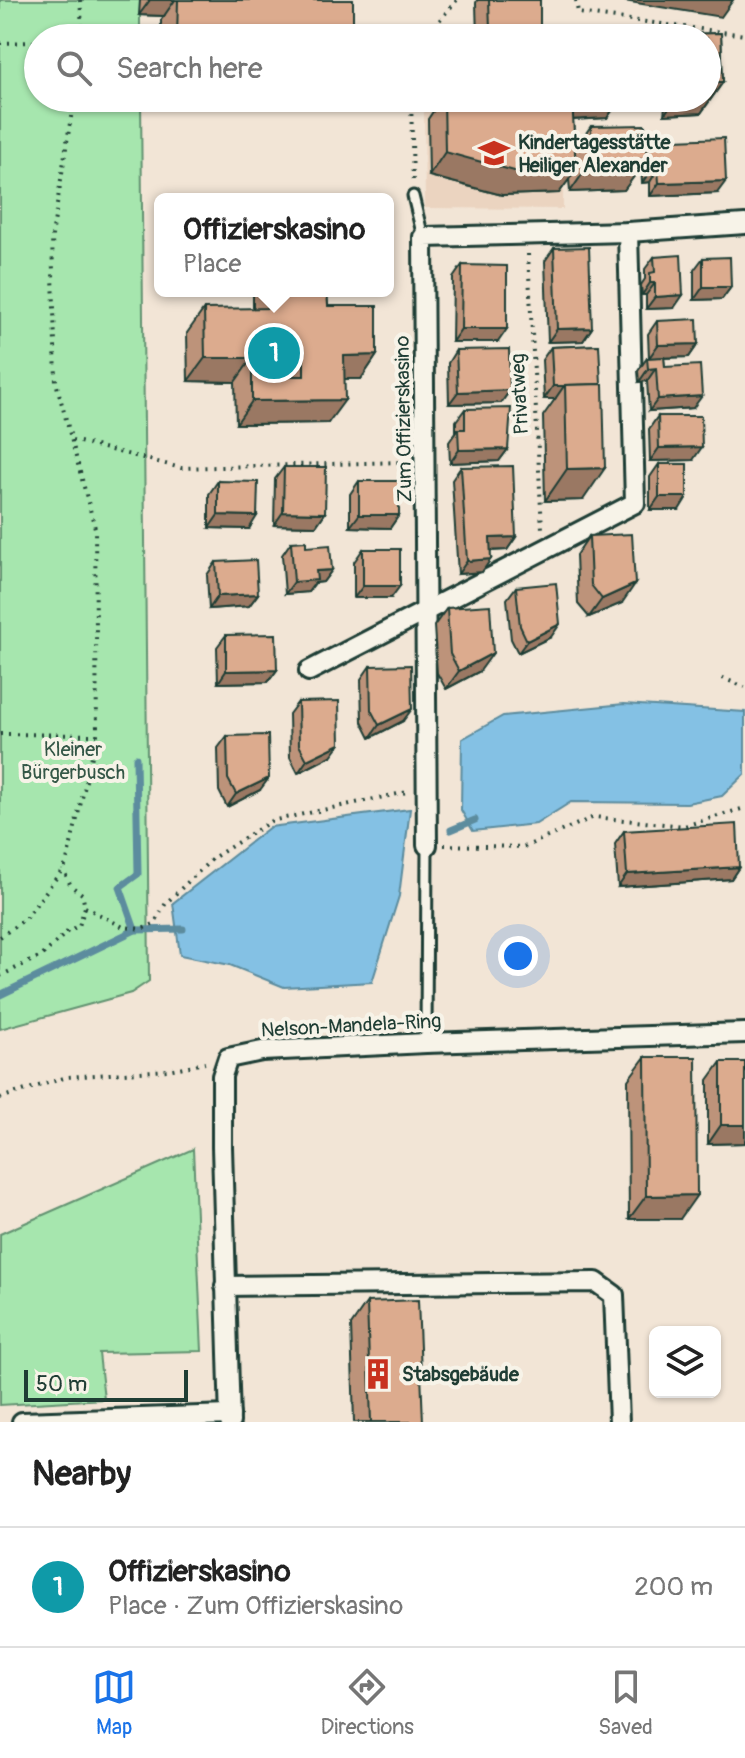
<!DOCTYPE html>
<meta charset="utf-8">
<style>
:root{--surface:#fff;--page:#f2f2f2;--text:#222;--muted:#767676;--line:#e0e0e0;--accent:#1a73e8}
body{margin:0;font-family:Pangolin,sans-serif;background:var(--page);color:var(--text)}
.controls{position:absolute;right:24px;bottom:24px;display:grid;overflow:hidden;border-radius:12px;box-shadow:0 2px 6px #0004}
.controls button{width:72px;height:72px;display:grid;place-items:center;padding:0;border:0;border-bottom:2px solid var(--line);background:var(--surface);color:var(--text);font:40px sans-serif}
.scale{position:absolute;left:24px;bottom:20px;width:164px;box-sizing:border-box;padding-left:8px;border:4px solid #1f3d34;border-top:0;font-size:22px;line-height:28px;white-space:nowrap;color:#1f3d34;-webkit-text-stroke:6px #f7f3e8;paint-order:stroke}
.you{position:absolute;left:518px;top:956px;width:28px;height:28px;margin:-20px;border:6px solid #fff;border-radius:50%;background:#1a73e8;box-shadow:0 0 0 12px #1a73e833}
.badge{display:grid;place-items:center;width:52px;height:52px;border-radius:50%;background:var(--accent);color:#fff;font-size:26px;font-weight:700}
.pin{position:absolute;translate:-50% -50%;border:4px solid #fff;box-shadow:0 2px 8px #0006}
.popup{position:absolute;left:154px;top:193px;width:240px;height:104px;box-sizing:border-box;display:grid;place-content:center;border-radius:12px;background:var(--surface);filter:drop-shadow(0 2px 6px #0005);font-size:26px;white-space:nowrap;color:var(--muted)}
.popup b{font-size:30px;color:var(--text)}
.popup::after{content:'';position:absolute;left:50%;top:100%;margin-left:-16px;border:16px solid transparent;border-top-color:var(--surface)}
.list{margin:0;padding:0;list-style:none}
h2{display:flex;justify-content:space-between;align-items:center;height:104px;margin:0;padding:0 32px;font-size:34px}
h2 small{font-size:26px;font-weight:400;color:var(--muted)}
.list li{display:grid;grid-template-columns:52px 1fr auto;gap:24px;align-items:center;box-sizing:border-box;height:120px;padding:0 32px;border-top:2px solid var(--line)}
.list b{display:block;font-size:30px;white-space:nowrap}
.list p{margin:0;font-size:26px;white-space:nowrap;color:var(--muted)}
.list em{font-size:26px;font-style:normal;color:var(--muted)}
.icon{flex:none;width:44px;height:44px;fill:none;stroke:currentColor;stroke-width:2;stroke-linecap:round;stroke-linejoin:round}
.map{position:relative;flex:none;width:745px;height:1422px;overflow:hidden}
.search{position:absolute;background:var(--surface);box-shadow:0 2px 6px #0004;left:24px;right:24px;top:24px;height:88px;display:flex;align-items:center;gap:20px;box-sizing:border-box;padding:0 28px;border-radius:44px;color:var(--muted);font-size:30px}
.sheet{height:224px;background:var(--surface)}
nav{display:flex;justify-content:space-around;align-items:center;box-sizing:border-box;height:112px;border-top:2px solid var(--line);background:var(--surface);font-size:22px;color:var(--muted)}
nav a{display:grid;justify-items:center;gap:4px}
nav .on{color:var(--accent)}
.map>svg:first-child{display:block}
.built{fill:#ebd4c0}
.green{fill:#a6e6ae;stroke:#629271;stroke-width:2}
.water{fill:#84c1e4;stroke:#5c8c9e;stroke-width:2}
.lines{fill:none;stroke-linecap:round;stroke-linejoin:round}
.stream{stroke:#5c8c9e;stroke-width:7}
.service-casing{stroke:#1f3d34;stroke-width:15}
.minor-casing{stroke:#1f3d34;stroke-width:24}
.path{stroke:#1f3d34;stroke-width:4;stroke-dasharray:2 6;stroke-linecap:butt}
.service{stroke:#f7f3e8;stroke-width:9}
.minor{stroke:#f7f3e8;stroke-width:18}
.wall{fill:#bd937a;stroke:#1f3d34;stroke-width:2;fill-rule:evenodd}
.shaded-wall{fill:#9a7863;stroke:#1f3d34;stroke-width:2}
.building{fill:#dcab8e;stroke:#1f3d34;stroke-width:2;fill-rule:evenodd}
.labels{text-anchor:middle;stroke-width:8;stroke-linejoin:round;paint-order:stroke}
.poi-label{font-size:20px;font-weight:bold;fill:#1f3d34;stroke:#f7f3e8;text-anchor:start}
.street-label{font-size:20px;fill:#1f3d34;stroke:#f7f3e8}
.park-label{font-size:20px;fill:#335646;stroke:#f7f3e8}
</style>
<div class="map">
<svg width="745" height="1422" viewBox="0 0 745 1422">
<rect width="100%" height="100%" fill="#f2e5d6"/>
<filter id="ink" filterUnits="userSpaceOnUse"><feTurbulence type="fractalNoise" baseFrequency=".0125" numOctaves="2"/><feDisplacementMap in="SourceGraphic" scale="16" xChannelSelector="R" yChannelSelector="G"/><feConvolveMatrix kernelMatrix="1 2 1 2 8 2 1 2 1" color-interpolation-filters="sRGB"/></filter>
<g filter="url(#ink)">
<!-- built -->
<polygon class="built" points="424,98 563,98 563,209 425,208"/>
<!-- green -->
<g class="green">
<polygon points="0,0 140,0 140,38 38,38 38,98 141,98 149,981 131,993 0,1029"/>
<polygon points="193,1149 202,1351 99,1353 104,1399 0,1405 0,1234"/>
</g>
<!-- water -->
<g class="water">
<polygon points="624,704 745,712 745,774 722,796 687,803 571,802 536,824 473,831 461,810 462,739 503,716"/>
<polygon points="410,809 399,896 372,982 284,987 230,965 180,955 173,903 270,827"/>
</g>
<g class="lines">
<!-- stream -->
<g class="stream">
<polyline points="451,830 475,820"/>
<polyline points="135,930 120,887 138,874 136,758"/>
<polyline points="0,995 135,930 183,929"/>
</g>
<defs>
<g id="service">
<polyline points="413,196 423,237"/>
<polyline points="426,1043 427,845"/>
</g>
<g id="minor">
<polyline points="309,671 635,503 628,232"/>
<polyline points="427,845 423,237 628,232 745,224"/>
<polyline points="225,1286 596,1282 614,1295 619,1422"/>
<polyline points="22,1422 230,1415"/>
<polyline points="230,1422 222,1147 222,1076 228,1058 262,1051 426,1043 745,1033"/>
</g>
</defs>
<!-- service casing -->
<use href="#service" class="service-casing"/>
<!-- minor casing -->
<use href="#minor" class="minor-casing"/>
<!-- path -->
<g class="path">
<polyline points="80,0 83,38"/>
<polyline points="576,0 578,13 745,35"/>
<polyline points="424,38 457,0"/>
<polyline points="0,43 38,42"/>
<polyline points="411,98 413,184"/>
<polyline points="528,254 542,529"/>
<polyline points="72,440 181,468 404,462"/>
<polyline points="722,678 745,687"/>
<polyline points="0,734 97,735"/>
<polyline points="444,845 524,847 594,817 684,826 745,808"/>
<polyline points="85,907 123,927 142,929 154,924 166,903 213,858 271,821 407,792"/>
<polyline points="0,937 25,919 66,865 97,735 95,528 56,382 52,236 74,98"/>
<polyline points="0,976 43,955 68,931 79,926 85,907 82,894 71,886 63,869"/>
<polyline points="0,1098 67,1077 168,1070 205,1063"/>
</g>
<!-- service -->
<use href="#service" class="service"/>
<!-- minor -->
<use href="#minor" class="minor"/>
</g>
<!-- wall -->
<g class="wall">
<polygon points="140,0 353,0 353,29 358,38 161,38 161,20 164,16 139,15"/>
<polygon points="477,0 540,0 533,38 477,38 476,3"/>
<polygon points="721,33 723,82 701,113 664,115 666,98 707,98 707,38 682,38 685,34"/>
<polygon points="442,98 621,98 607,118 573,120 575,149 591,126 646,146 649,141 717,193 650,196 650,182 642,183 641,166 624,190 570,192 569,179 559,193 502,195 429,176 428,119"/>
<polygon points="554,248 592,328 583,341 548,342 545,261"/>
<polygon points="654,257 674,308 646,309 646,295 642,295 641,285 645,279 645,269"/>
<polygon points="703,258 731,287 722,299 694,300 694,270"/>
<polygon points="462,265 498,342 452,342 453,278"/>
<path d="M 253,291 L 327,291 L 328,306 L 377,355 L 361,379 L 344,379 L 328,423 L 236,424 L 235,382 L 188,381 L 187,333 L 204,309 L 253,309 ZM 277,374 L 287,374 L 287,376 L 277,376 Z"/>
<polygon points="657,321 698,344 689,357 664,358 665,367 693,408 649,411 647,381 639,382 638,371 647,358 649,358 648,334"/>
<polygon points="599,345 583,500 545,501 543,416 555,399 544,399 542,360 551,347"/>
<polygon points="456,350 510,390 501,403 449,404 448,363"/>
<polygon points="465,409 508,449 499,461 450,463 449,442 456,432 456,421"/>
<polygon points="658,416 693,460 650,461 649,429"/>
<polygon points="659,464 679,510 650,510 650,477"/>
<polygon points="284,467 325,513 316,526 274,525 275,479"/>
<polygon points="461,467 516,537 507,550 491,551 482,572 458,574 452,480"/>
<polygon points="218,481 249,529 209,528 209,494"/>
<polygon points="359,481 399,515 390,528 350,527 350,494"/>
<polygon points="589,536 622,603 589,617 578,604 576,555"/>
<polygon points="291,542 306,547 332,570 323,582 315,583 308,592 285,594 282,555"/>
<polygon points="363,549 391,598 354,598 354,562"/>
<polygon points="216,562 258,594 249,606 209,609 207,575"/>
<polygon points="516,587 551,637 518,653 511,639 507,599"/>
<polygon points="447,608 480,671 446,689 437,673 434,626"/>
<polygon points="226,635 277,670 268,682 218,683 217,647"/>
<polygon points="370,666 403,721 370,738 362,722 361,679"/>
<polygon points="298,702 331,756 298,773 290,757 289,714"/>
<polygon points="227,736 260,790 227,807 219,791 218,748"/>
<polygon points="624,831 739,867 731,879 618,887 615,844"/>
<polygon points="645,1057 680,1219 629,1219 628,1080"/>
<polygon points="721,1062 745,1062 745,1143 708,1144 708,1080"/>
<polygon points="367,1302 423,1422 354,1422 351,1325"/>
</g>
<!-- shaded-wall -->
<g class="shaded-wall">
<polygon points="150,0 175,0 164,16 139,15"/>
<polygon points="618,0 733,0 721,17"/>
<polygon points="490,29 540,29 533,38 484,38"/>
<polygon points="707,82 723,82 701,113 664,115 676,98 707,98"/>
<polygon points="582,98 621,98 607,118 567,120"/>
<polygon points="445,152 576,170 559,193 502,195 429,176"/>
<polygon points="647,159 624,190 570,192 592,160"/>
<polygon points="658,169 650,182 642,183 651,170"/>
<polygon points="726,181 717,193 650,196 659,183"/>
<polygon points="650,283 655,283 646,295 642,295"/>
<polygon points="703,287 731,287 722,299 694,300"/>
<polygon points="683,295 674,308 646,309 655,297"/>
<polygon points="592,328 583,341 548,342 557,329"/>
<polygon points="461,329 507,329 498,342 452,342"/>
<polygon points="698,344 689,357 649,358 658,345"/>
<polygon points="277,350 304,350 287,374 261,374"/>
<polygon points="377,355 361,379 328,379 344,356"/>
<polygon points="205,358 252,358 235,382 188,381"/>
<polygon points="656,368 647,381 639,382 648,369"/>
<polygon points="553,386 564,386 555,399 544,399"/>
<polygon points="510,390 501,403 449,404 458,392"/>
<polygon points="702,396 693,408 649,411 658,399"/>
<polygon points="345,400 328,423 236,424 252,401"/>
<polygon points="702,447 693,460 650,461 659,448"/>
<polygon points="508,449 499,461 450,463 459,450"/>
<polygon points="605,468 583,500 545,501 567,469"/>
<polygon points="659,497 687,497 679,510 650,510"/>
<polygon points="283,512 325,513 316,526 274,525"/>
<polygon points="218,515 257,516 249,529 209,528"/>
<polygon points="359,515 399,515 390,528 350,527"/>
<polygon points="516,537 507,550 482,551 490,538"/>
<polygon points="491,559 482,572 458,574 467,561"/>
<polygon points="332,570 323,582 315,583 308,592 285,594 294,582 316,571"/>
<polygon points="635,584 622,603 589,617 602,599"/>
<polygon points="363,586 400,586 391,598 354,598"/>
<polygon points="258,594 249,606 209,609 218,596"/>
<polygon points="560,624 551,637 518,653 527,641"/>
<polygon points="493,653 480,671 446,689 459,671"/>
<polygon points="277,670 268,682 218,683 226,671"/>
<polygon points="412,709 403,721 370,738 379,725"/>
<polygon points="340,744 331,756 298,773 307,760"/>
<polygon points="269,778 260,790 227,807 236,794"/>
<polygon points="739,867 731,879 618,887 627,874"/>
<polygon points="721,1125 745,1125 745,1143 708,1144"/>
<polygon points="697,1195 680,1219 629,1219 646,1196"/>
</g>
<!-- building -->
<g class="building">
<polygon points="178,0 353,0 353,38 177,38"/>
<polygon points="489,0 540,0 540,29 490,29"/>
<rect x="353" y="29" width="5" height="9"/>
<polygon points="626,33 625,38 586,38 586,35"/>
<polygon points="721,33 723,82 707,82 707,38 685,38 685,34"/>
<polygon points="444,98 572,98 576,170 518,172 445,152"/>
<polygon points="645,125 647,159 592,160 591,126"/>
<polygon points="724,138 726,181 659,183 658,169 651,170 649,141"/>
<polygon points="589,247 592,328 557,329 554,248"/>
<polygon points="681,255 683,295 655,297 655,283 650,283 650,273 655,272 654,257"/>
<polygon points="730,257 731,287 703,287 703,258"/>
<polygon points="462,265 507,266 507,329 461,329"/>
<path d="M 269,291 L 327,291 L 328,306 L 377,306 L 377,355 L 344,356 L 345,400 L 252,401 L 252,358 L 205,358 L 204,309 L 270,308 ZM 277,350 L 304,350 L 304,376 L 277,376 Z"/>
<polygon points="697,319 698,344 658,345 657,321"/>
<polygon points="599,345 601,384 565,385 565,386 553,386 551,347"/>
<polygon points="509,349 510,390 458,392 456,350"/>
<polygon points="664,357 665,367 700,365 702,396 658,399 656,368 648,369 647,358"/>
<polygon points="603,384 605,468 567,469 565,385"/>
<polygon points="511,408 508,449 459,450 458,429 465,429 465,409"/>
<polygon points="658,416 701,416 702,447 659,448"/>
<rect x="659" y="464" width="28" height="33"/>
<polygon points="513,466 516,537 490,538 491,559 467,561 461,467"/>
<polygon points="284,467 326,467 325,513 283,512"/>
<polygon points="218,481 258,482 257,516 218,515"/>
<rect x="359" y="481" width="40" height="34"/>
<polygon points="632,534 635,584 602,599 591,585 589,536"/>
<polygon points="306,541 306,547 330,545 332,570 316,571 317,580 294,582 291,542"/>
<rect x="363" y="549" width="37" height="37"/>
<polygon points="256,560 258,594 218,596 216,562"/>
<polygon points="556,583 560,624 527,641 520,626 516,587"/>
<polygon points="490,605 493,653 459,671 450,654 447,608"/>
<polygon points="276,634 277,670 226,671 226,635"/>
<polygon points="411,665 412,709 379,725 371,710 370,666"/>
<polygon points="339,701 340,744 307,760 299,745 298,702"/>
<polygon points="268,735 269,778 236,794 228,779 227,736"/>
<polygon points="737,824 739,867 627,874 624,831"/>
<polygon points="645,1057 696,1057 697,1195 646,1196"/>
<rect x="721" y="1062" width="24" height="63"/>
<polygon points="418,1300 423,1422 371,1422 367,1302"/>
</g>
</g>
<!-- icons -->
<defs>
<symbol id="school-bare" viewBox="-9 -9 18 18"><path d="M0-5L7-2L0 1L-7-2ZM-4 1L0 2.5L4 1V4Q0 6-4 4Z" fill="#c8321e" stroke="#f7f3e8" stroke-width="2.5" paint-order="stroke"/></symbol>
<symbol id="building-bare" viewBox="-9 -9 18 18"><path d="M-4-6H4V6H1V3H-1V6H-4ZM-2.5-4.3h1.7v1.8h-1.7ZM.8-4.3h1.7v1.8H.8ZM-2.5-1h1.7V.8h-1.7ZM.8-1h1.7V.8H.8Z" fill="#c8321e" stroke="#f7f3e8" stroke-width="2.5" paint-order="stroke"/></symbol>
</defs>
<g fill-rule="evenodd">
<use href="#school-bare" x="472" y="131" width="44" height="44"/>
<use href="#building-bare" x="356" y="1352" width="44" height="44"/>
</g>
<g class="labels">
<!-- poi labels -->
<g class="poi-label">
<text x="518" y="149">Kindertagesstätte<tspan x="518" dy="23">Heiliger Alexander</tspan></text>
<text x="402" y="1381">Stabsgebäude</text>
</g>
<!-- street labels -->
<g class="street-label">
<text transform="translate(519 394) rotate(-93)" y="7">Privatweg</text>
<text transform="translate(403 419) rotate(-91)" y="7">Zum Offizierskasino</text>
<text transform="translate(351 1025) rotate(-3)" y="7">Nelson-Mandela-Ring</text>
</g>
<!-- park labels -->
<g class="park-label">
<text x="73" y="756">Kleiner<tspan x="73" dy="23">Bürgerbusch</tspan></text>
</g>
</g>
</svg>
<div class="controls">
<button><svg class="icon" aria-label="layers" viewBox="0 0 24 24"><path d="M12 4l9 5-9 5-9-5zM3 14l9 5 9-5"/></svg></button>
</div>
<div class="scale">50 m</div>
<div class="you"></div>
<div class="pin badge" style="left:274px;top:353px;background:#0f9aa8">1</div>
<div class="popup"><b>Offizierskasino</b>Place</div>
<div class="search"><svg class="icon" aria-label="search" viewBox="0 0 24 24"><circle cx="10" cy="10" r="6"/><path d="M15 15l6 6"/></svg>Search here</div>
</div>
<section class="sheet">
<h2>Nearby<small></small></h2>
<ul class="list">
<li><span class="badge" style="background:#0f9aa8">1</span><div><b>Offizierskasino</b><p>Place · Zum Offizierskasino</p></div><em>200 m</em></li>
</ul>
</section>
<nav>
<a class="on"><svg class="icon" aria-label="map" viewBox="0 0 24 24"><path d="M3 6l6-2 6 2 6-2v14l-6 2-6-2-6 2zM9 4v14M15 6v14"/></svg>Map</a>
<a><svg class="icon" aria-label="directions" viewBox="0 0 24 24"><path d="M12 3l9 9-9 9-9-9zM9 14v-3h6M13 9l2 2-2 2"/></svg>Directions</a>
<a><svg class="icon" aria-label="saved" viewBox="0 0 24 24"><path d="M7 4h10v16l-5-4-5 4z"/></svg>Saved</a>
</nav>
